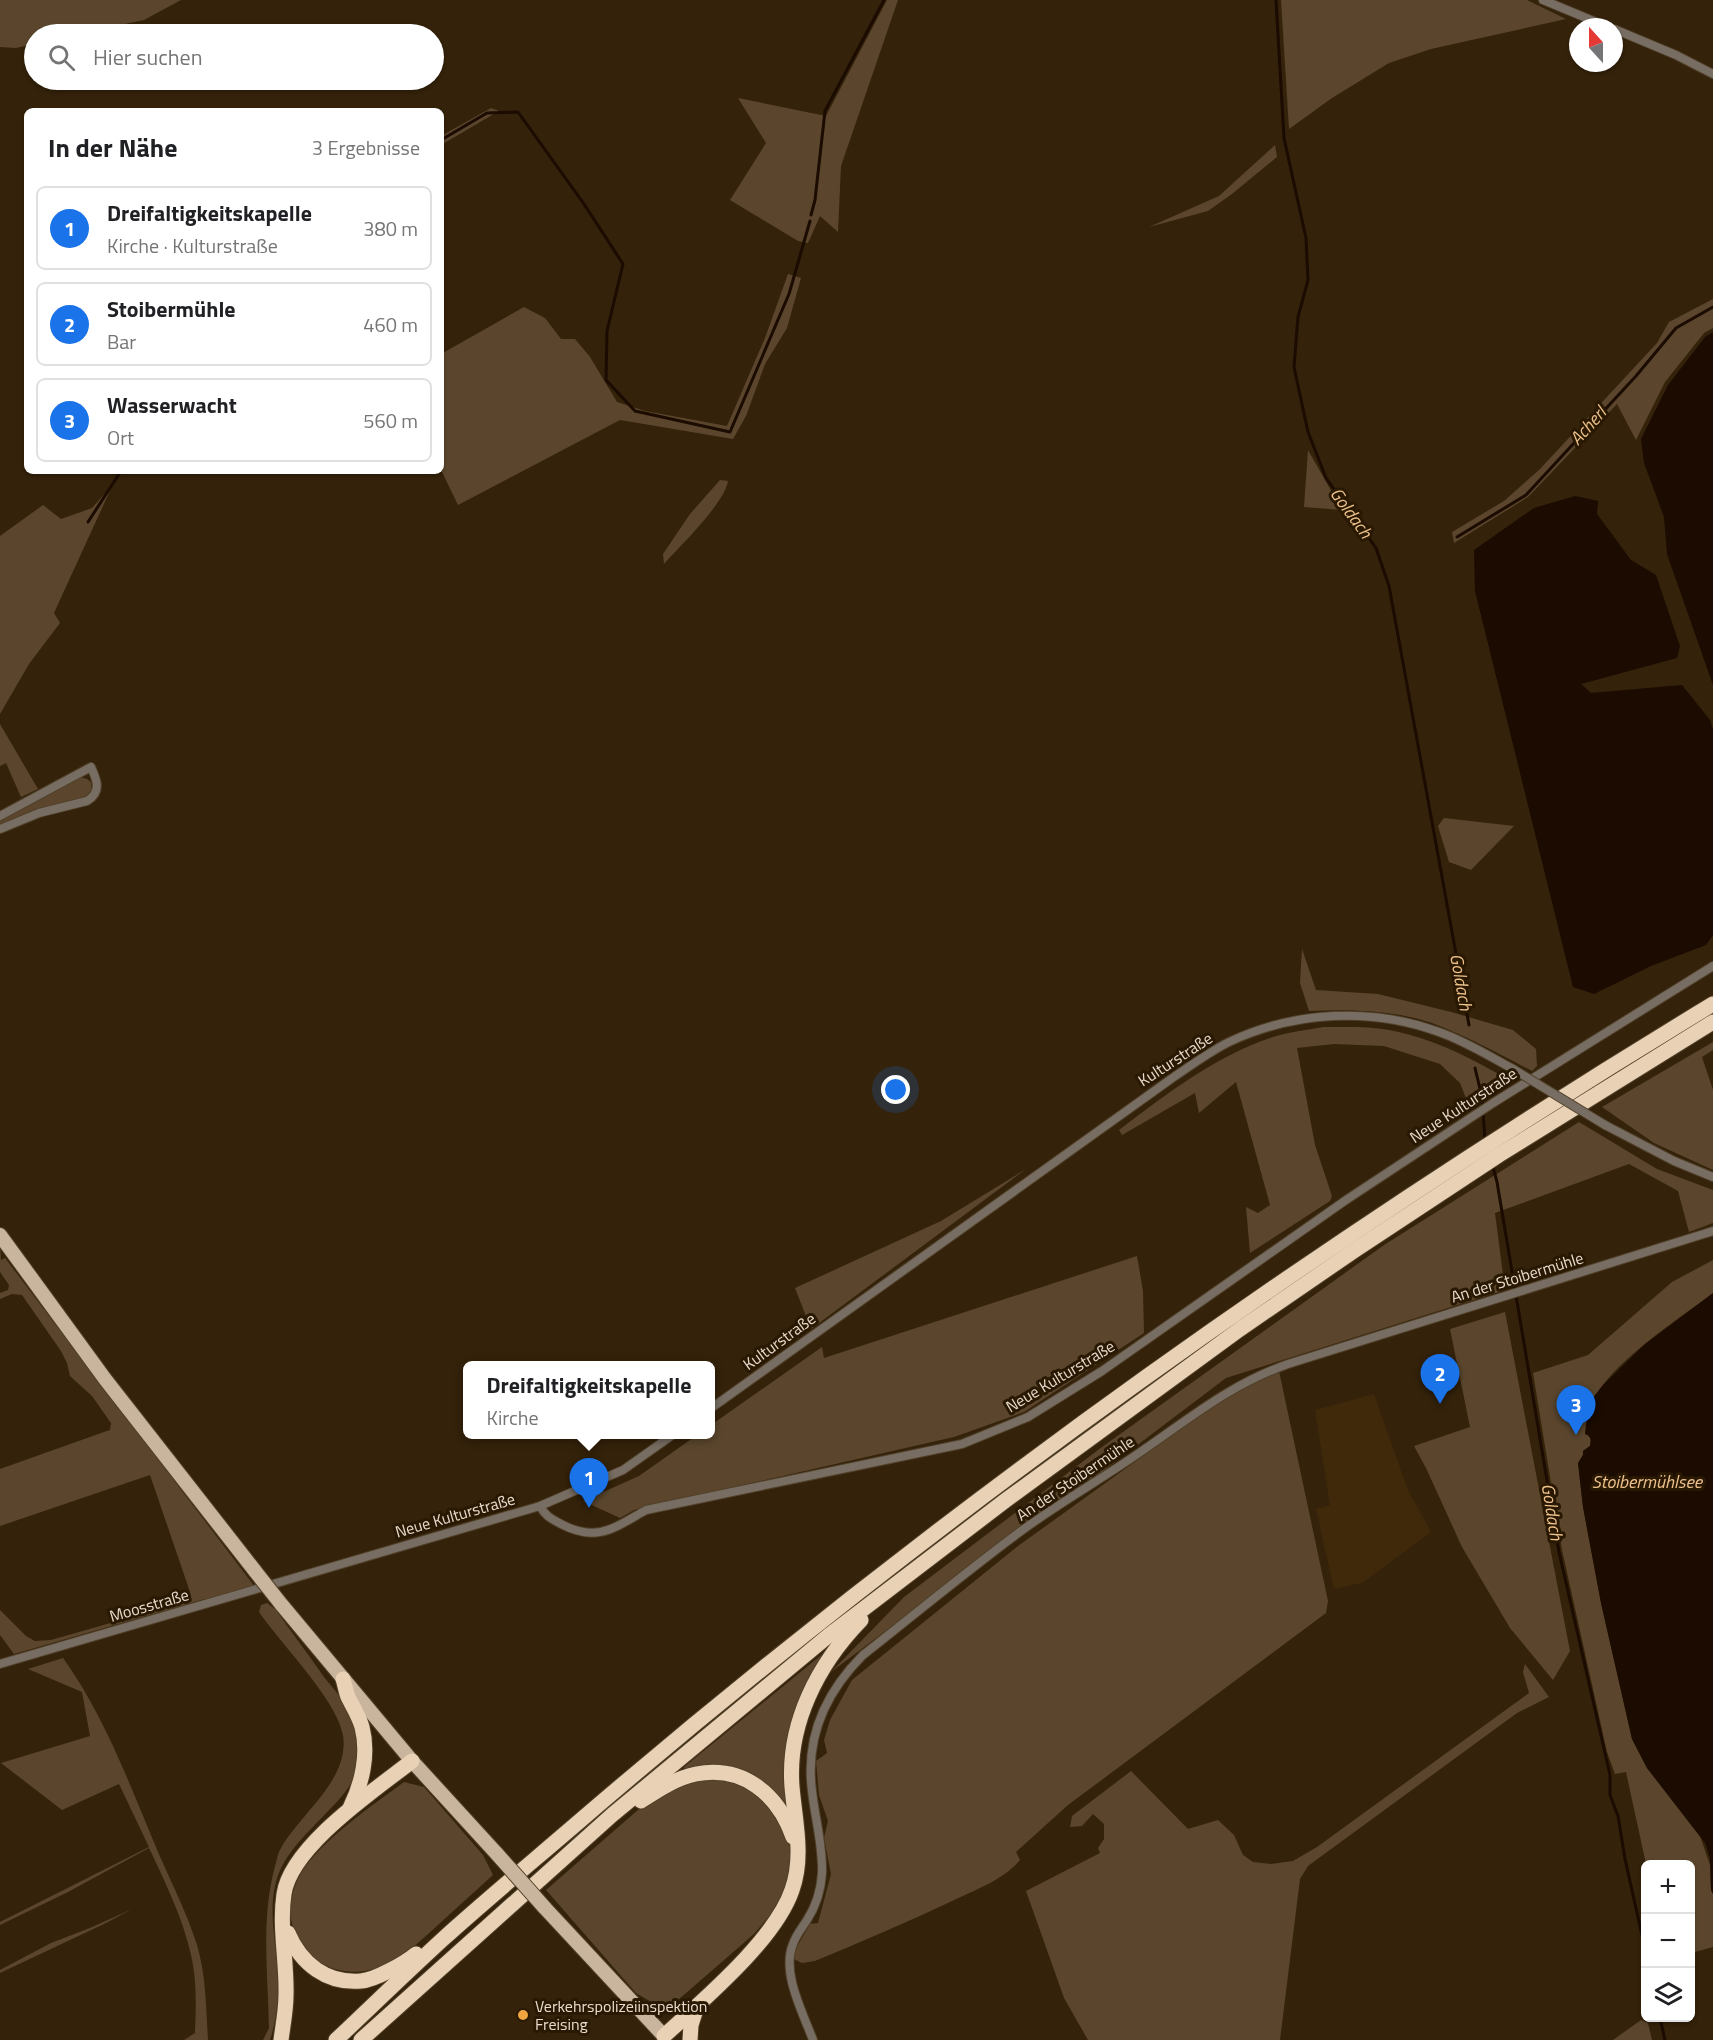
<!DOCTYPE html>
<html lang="de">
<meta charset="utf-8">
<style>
:root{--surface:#fff;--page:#f2f2f2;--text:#202124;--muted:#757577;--line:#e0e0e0;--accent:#1a73e8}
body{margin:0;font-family:"Titillium Web",sans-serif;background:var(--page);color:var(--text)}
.controls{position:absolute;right:18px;bottom:18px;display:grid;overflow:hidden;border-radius:9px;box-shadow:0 2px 4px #0004}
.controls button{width:54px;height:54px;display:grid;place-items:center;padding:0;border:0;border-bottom:2px solid var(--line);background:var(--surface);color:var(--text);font:30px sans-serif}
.compass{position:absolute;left:1569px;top:18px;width:54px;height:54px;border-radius:50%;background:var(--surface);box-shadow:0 2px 4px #0004;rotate:339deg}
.you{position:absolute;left:896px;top:1090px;width:21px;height:21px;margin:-15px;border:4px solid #fff;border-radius:50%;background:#1a73e8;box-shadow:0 0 0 9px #1a73e833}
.badge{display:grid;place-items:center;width:39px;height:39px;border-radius:50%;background:var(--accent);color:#fff;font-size:20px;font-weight:700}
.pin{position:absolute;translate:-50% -50px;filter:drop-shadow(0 2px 3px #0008)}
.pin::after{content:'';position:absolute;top:32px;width:21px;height:18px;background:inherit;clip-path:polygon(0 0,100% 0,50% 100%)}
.popup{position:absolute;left:463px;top:1361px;width:252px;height:78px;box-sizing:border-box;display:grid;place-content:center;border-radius:9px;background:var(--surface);filter:drop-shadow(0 2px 4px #0005);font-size:20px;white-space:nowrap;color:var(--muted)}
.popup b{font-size:22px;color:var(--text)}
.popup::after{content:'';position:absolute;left:50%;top:100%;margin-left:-12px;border:12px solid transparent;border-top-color:var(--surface)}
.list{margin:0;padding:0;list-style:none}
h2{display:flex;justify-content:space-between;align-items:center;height:78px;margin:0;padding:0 24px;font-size:26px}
h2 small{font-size:20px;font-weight:400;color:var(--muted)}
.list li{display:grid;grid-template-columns:39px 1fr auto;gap:18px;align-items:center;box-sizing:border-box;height:84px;margin:0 12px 12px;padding:0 12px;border:2px solid var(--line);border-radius:9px}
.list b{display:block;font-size:22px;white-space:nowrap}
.list p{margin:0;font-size:20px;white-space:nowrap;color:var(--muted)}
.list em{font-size:20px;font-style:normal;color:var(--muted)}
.icon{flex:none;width:33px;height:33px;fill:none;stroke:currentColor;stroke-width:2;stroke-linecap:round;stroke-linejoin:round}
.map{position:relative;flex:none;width:1713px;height:2040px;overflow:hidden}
.search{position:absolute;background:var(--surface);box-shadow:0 2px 4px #0004;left:24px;top:24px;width:420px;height:66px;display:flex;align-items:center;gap:15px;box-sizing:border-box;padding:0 21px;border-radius:33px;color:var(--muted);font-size:22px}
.panel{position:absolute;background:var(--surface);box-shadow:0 2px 4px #0004;left:24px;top:108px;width:420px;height:366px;border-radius:9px}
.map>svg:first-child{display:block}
.built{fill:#40290a}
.green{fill:#5b462d}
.water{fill:#1b0b00}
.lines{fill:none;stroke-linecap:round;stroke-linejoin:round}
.stream{stroke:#1b0b00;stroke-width:3}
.street-casing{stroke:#514029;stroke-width:10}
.primary-casing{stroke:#514029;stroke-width:16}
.highway-casing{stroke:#514029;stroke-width:17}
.street{stroke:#776d62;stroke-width:8}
.primary{stroke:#c9b59e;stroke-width:14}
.highway{stroke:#e9d1b5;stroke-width:15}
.street-bridge-casing{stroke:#514029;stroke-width:10;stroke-linecap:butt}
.primary-bridge-casing{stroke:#514029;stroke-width:16;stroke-linecap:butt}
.street-bridge{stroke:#776d62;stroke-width:8}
.primary-bridge{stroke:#c9b59e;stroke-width:14}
.poi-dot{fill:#f0a63f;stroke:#2a1902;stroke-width:2}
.labels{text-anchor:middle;stroke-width:6;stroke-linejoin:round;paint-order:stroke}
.street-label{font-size:16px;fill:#e8dbce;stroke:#2a1902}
.poi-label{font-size:16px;fill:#e8dbce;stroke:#2a1902;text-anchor:start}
.water-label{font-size:18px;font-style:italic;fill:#edc18c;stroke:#2a1902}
</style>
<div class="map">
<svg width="1713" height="2040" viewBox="0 0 1713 2040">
<rect width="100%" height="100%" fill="#34220a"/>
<!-- built -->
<polygon class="built" points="1374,1394 1408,1490 1431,1532 1362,1583 1334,1589 1316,1509 1330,1505 1315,1410"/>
<!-- green -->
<g class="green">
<polygon points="0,0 181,0 144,20 77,34 34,34 34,44 16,48 0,47"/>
<polygon points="887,0 898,0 841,166 838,232 820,216 808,243 798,241 730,200 766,143 738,98 826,116"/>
<polygon points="1281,0 1527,0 1566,19 1431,49 1389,63 1332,98 1289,129"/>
<polygon points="491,108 499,111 441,145 441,136"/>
<polygon points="1275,145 1277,157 1232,194 1208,211 1149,227 1219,196"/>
<polygon points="788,274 801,278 787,328 765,364 746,416 733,439 620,420 458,505 441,470 441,354 524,307 545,318 561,339 575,339 590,357 617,402 645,411 727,426 765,338"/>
<polygon points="1713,299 1713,328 1704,333 1665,382 1636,440 1617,404 1528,497 1454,543 1452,532 1504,501 1540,469 1657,343 1669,322"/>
<polygon points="1308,450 1342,510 1304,507"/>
<path d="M 720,480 L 728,481 C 724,504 681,545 664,564 L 663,554 L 690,514 Z"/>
<polygon points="113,484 54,613 60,623 29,664 0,714 0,536 43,505 61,519 92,508"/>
<polygon points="0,724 38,789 21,797 6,763 0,766"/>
<polygon points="80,777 87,779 91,782 92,790 85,797 0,827 0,821"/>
<polygon points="1444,818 1514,826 1471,870 1449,862 1438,826"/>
<path d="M 1302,949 L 1316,990 L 1378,994 L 1451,1012 L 1513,1030 L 1536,1049 L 1537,1066 L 1532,1071 C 1499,1054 1467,1036 1432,1023 C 1393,1010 1350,1009 1309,1011 L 1300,983 Z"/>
<path d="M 1324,1027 C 1346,1027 1368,1026 1389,1030 C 1434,1038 1474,1060 1513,1082 L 1469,1106 L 1460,1083 L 1440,1064 L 1384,1046 L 1334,1044 L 1297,1048 L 1315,1145 L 1332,1196 L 1330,1201 L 1250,1253 L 1246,1207 L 1258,1213 L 1270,1205 L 1236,1082 L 1199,1113 L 1195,1093 L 1122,1135 L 1119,1130 C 1165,1095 1214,1057 1270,1038 C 1287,1032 1306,1030 1324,1027 Z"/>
<polygon points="1713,1042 1713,1050 1702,1057 1713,1090 1713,1170 1654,1143 1602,1107"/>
<polygon points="1579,1122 1657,1169 1713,1190 1713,1223 1689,1232 1678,1191 1629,1164 1495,1213 1505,1290 1226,1378 1107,1468 997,1544 944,1587 831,1672 904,1597 1102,1447 1384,1245"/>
<polygon points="1026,1169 811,1329 795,1288 941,1221"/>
<polygon points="0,1242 1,1260 5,1258 255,1587 206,1602 205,1599 14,1654 0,1635 0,1610 26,1636 35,1641 51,1640 156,1610 189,1599 190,1592 150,1475 0,1526 0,1469 104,1432 110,1430 111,1423 92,1396 70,1376 67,1363 61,1351 22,1295 12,1294 0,1299 0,1293 8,1290 9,1285 0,1272"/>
<polygon points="1137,1256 1143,1291 1144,1333 1024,1412 954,1437 634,1510 620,1518 583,1501 639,1476 697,1435 710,1434 711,1425 822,1347 824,1358"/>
<path d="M 1713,1260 L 1713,1293 C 1676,1321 1608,1364 1590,1406 C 1586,1414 1586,1425 1585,1434 C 1591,1436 1591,1440 1590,1446 L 1583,1451 L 1583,1455 L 1578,1463 L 1583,1507 L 1601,1603 L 1632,1739 L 1647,1768 L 1700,1836 L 1710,1865 L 1711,1890 L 1713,1894 L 1713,1947 L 1691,1953 L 1690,1864 L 1646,1864 L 1626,1772 L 1615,1774 L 1607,1752 L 1562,1550 L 1533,1373 L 1588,1355 L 1672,1282 Z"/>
<polygon points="1505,1312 1570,1651 1553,1680 1510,1628 1462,1547 1426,1468 1414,1446 1470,1427 1450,1329"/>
<path d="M 1279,1371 L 1328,1601 L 1326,1613 L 1068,1805 L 1016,1852 L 1020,1860 C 1004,1880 973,1891 950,1902 C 905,1923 861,1942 815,1961 L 802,1963 L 794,1959 L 795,1950 L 810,1924 L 818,1923 L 831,1874 L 824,1838 L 828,1821 L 819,1795 L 816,1761 L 827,1753 L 824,1740 L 830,1720 L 852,1680 L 1018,1546 L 1229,1394 Z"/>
<path d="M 267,1603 L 276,1610 C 292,1633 308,1654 324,1677 C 330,1685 338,1693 344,1702 C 358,1723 363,1758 352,1781 C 347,1791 338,1801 330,1809 C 310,1831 284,1852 276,1882 C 268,1912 276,1942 278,1972 C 280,1996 277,2018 270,2040 L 263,2040 L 269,2028 C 268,1976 261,1921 274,1870 C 276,1864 277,1857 279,1852 C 297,1815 350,1782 343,1735 C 337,1700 281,1644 259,1612 L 261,1605 Z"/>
<polygon points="825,1652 795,1714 793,1821 781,1798 761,1782 685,1770 684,1767"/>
<path d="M 63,1658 C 105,1716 130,1786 158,1852 C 171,1882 187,1913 197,1945 C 206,1975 206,2008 208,2040 L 184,2040 L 195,2033 C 196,2008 197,1980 191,1955 C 183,1918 165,1882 149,1848 L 68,1892 L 0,1925 L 0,1922 L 149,1847 L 119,1784 L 62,1810 L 1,1763 L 90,1736 L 82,1692 L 28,1669 Z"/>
<polygon points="1525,1664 1549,1697 1517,1713 1308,1866 1300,1879 1280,2040 1088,2040 1064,1998 1026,1891 1100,1853 1098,1848 1104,1839 1104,1824 1093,1814 1082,1826 1070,1827 1072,1816 1131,1771 1188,1829 1218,1820 1234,1835 1243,1855 1253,1862 1271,1864 1293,1861 1317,1847 1529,1693 1523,1672"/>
<polygon points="696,1777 734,1779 766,1797 789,1840 791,1859 788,1885 770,1915 754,1934 678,2000 658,2006 636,1993 546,1890 654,1796"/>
<path d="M 404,1782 L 424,1787 L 483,1855 L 493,1875 C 475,1891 457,1908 439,1924 C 424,1938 408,1953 389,1963 C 331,1993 269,1941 298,1879 C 314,1845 373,1805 404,1782 Z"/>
<polygon points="132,1909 106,1923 0,1973 0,1970 51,1943 90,1928"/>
<polygon points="1641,2020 1648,2023 1652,2040 1613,2040"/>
</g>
<!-- water -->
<g class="water">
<polygon points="1713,332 1713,685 1667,554 1664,517 1644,463 1641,439 1668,385 1705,337"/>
<polygon points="1575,496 1598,501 1597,514 1631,560 1656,575 1680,646 1677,658 1581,684 1591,693 1682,685 1710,720 1713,729 1713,935 1706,945 1651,966 1594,994 1573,987 1475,591 1474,550 1534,508"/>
<polygon points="1713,1293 1713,1894 1711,1890 1710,1858 1705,1843 1647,1768 1632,1739 1601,1603 1583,1507 1578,1463 1583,1455 1583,1451 1590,1446 1591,1439 1588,1435 1585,1434 1589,1408 1592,1399 1603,1385 1644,1345"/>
</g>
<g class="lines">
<!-- stream -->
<g class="stream">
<polyline points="1276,0 1284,138 1306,238 1308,280 1298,317 1294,367 1308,432 1326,478 1376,548 1389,586 1469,1025"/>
<polyline points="441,140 487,113 518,112 584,204 623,264 607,331 606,380 635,411 730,432 789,294 810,221"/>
<polyline points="811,215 815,200 825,111 884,0"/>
<polyline points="88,522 121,471"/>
<polyline points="1457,537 1526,495 1636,376 1676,328 1713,307"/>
<polyline points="1475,1068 1482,1097 1485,1140"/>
<polyline points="1493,1167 1497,1182 1559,1552 1610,1775 1610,1795 1618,1816 1625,1859 1646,1953"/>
<polyline points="1660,2018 1665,2040"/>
</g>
<defs>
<g id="street">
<polyline points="1543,0 1608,27"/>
<polyline points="1614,29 1676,55 1713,74"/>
<path d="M 0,816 L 91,767 C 97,780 102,792 87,801 L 39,813 L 0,829"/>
<polyline points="1605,1125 1674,1161 1713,1177"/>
<path d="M 710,1409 L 1171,1079 C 1190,1066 1209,1052 1229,1042 C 1295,1011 1371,1007 1439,1032 C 1465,1041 1489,1056 1513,1069"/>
<path d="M 540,1506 C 545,1516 552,1519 561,1524 C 597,1543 614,1528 646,1510 L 962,1444 L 1028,1417 L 1102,1371 L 1346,1200 L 1493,1103 L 1713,966"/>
<polyline points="0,1664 540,1506 623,1470 674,1434"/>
<path d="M 813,2040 C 803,2013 781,1972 793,1944 C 796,1935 802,1928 807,1920 C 816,1906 821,1890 822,1873 C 823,1846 815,1818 812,1791 C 805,1737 825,1693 863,1655 C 915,1614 967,1571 1021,1531 C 1059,1503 1100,1480 1139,1453 C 1189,1419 1229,1385 1288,1364 L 1713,1231"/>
</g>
<g id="primary">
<polyline points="0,1235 105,1379 255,1571"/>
<polyline points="281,1604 412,1761 497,1854"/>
<polyline points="544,1907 664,2036"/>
</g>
<g id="highway">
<path d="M 343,1679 C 345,1685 346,1692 348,1697 C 353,1707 359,1716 362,1727 C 369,1754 362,1784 350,1808"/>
<path d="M 641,1801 C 658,1790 676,1778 696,1774 C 743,1765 778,1794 793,1837"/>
<path d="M 288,1933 C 301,1964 327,1984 361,1981 C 375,1980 405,1963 416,1954"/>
<path d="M 664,2036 C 703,2000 775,1940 792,1890 C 804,1857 795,1821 792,1787 C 787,1724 818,1664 861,1620"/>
<path d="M 281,2040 C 283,2025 286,2010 286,1995 C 287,1962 279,1927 284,1894 C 291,1846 375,1790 412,1761"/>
<path d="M 336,2040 C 372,2006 407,1972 443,1939 C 484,1902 526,1867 568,1831 C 925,1523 1310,1248 1713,1004"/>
<polyline points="361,2040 612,1815 828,1636 1006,1500 1240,1329 1355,1250 1499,1155 1713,1022"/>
<polyline points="690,2040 691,2025 697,2006"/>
</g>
</defs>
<!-- street casing -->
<use href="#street" class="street-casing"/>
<!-- primary casing -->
<use href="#primary" class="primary-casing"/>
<!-- highway casing -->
<use href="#highway" class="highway-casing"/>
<!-- street -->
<use href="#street" class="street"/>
<!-- primary -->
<use href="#primary" class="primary"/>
<!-- highway -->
<use href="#highway" class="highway"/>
<defs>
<polyline id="street-bridge" points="1513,1069 1605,1125"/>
<g id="primary-bridge">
<polyline points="255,1571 281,1604"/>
<polyline points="497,1854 544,1907"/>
</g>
</defs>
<!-- street-bridge casing -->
<use href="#street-bridge" class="street-bridge-casing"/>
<!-- primary-bridge casing -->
<use href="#primary-bridge" class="primary-bridge-casing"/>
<!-- street-bridge -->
<use href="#street-bridge" class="street-bridge"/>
<!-- primary-bridge -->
<use href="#primary-bridge" class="primary-bridge"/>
</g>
<!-- markers -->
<circle class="poi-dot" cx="523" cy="2015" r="6"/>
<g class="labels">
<!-- street labels -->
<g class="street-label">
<text transform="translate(1175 1059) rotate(-33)" y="6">Kulturstraße</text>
<text transform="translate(1463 1105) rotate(-33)" y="6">Neue Kulturstraße</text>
<text transform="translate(1517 1277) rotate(-17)" y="6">An der Stoibermühle</text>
<text transform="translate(779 1341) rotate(-36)" y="6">Kulturstraße</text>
<text transform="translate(1060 1376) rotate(-31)" y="6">Neue Kulturstraße</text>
<text transform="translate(1075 1478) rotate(-34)" y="6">An der Stoibermühle</text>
<text transform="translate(455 1515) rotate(-16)" y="6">Neue Kulturstraße</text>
<text transform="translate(149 1605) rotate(-16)" y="6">Moosstraße</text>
</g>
<!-- poi labels -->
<g class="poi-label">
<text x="535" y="2012">Verkehrspolizeiinspektion<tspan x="535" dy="18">Freising</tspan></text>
</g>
<!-- water labels -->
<g class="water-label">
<text transform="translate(1588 426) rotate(-48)" y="6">Acherl</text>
<text transform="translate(1351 513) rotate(54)" y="6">Goldach</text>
<text transform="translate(1461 982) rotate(80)" y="6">Goldach</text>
<text x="1647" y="1488">Stoibermühlsee</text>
<text transform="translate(1552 1512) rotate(81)" y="6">Goldach</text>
</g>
</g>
</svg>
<div class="controls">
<button>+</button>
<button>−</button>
<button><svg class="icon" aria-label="layers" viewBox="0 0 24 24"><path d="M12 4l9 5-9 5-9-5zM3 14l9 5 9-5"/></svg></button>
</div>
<svg class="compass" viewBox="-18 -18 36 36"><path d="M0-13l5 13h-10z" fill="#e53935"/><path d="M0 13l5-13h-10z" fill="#757577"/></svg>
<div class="you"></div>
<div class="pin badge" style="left:589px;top:1508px">1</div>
<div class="popup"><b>Dreifaltigkeitskapelle</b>Kirche</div>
<div class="pin badge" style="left:1440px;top:1404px">2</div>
<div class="pin badge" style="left:1576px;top:1435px">3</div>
<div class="search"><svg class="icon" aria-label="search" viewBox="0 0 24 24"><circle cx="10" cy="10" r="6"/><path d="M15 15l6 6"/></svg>Hier suchen</div>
<section class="panel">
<h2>In der Nähe<small>3 Ergebnisse</small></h2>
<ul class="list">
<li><span class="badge">1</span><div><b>Dreifaltigkeitskapelle</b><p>Kirche · Kulturstraße</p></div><em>380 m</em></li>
<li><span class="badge">2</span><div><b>Stoibermühle</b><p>Bar</p></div><em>460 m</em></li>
<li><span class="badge">3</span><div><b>Wasserwacht</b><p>Ort</p></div><em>560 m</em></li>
</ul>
</section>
</div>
